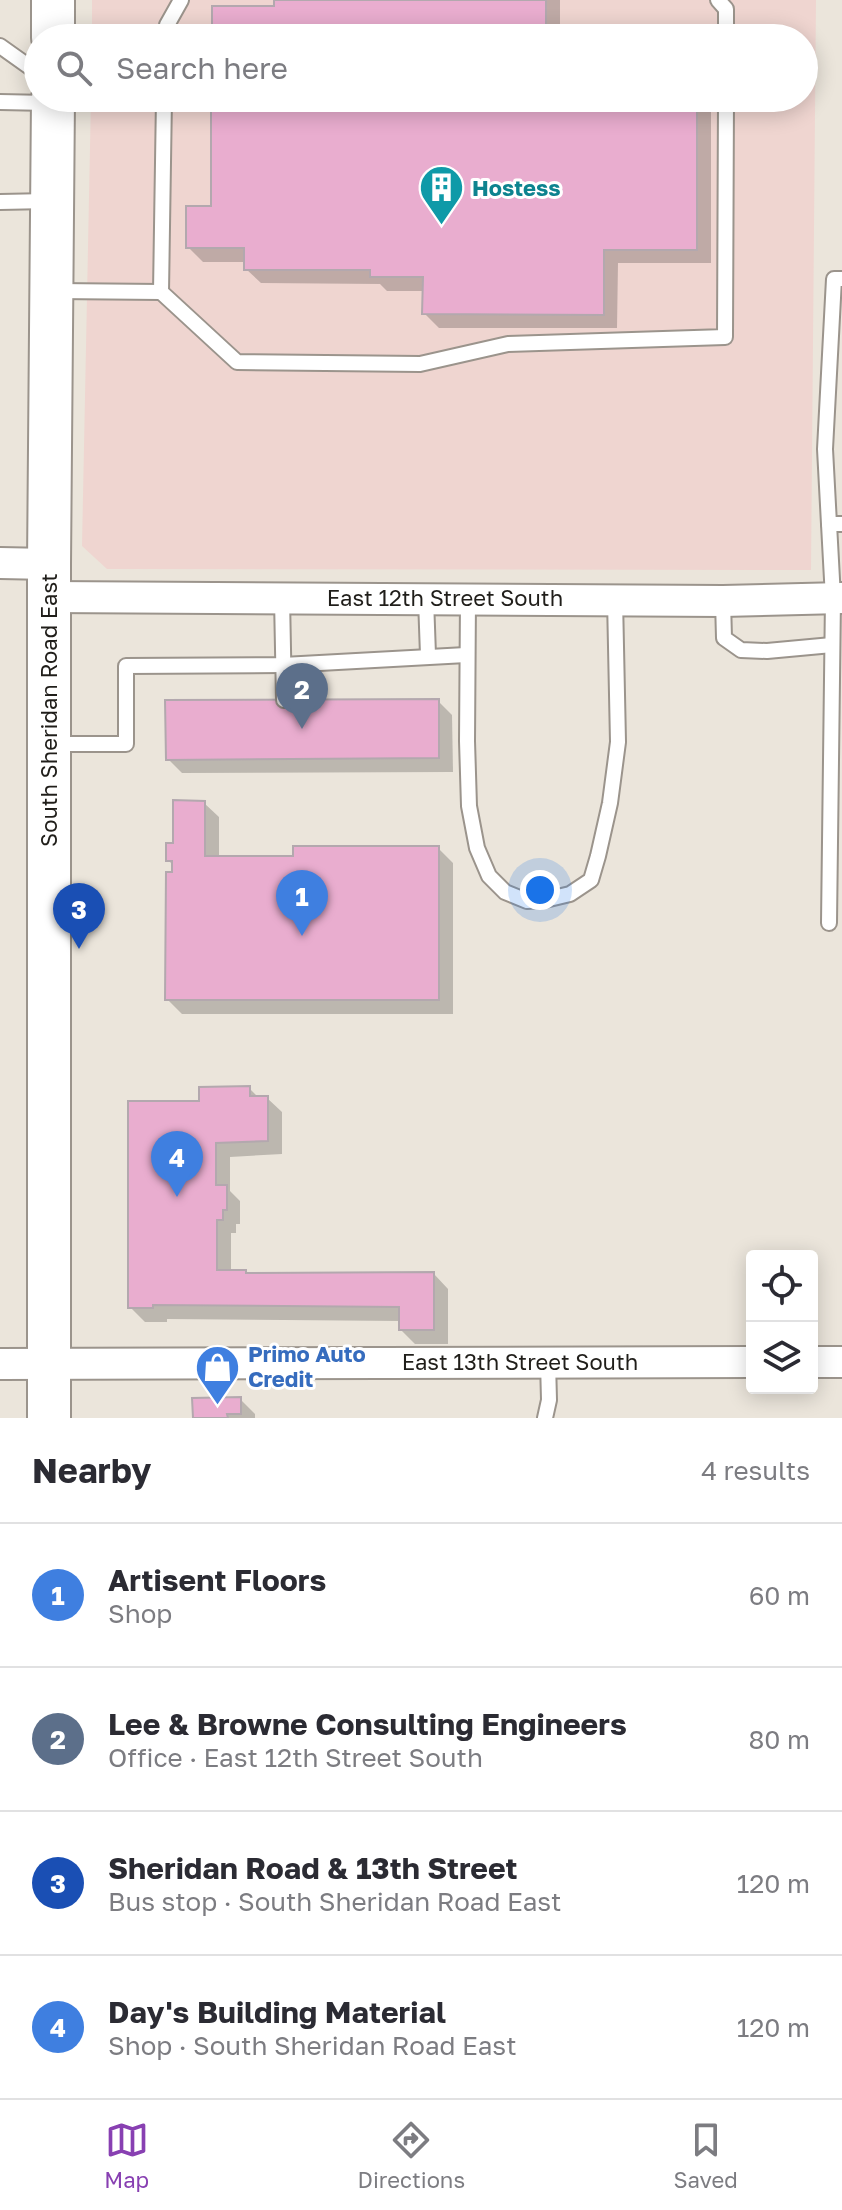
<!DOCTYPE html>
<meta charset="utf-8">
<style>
:root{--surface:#fff;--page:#f7f7f7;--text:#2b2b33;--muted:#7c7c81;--line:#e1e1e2;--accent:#8840b2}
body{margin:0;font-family:"Golos Text",sans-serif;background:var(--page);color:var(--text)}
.controls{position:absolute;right:24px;bottom:24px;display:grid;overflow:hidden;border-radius:8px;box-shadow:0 4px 20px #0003}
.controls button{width:72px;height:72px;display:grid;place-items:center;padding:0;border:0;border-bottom:2px solid var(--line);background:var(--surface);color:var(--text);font:40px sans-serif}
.you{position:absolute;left:540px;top:890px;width:28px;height:28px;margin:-20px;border:6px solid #fff;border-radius:50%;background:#1a73e8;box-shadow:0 0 0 12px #1a73e833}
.badge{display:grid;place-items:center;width:52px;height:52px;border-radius:50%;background:var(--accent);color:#fff;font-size:26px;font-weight:700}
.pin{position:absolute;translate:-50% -66px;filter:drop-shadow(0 2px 4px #0008)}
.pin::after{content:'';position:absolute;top:42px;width:28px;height:24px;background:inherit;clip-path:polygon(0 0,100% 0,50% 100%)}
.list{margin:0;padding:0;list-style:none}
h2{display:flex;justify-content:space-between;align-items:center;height:104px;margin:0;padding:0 32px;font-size:34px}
h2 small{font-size:26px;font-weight:400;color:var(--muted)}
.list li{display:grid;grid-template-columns:52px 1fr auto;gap:24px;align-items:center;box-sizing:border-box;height:144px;padding:0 32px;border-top:2px solid var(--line)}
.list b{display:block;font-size:30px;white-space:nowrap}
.list p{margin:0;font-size:26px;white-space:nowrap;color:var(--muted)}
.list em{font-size:26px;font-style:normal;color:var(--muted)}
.icon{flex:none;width:44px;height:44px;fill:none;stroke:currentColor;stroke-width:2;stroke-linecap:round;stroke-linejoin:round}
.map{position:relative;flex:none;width:842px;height:1418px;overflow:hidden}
.search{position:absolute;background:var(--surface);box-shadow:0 4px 20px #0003;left:24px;right:24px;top:24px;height:88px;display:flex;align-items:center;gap:20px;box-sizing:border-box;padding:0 28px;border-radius:44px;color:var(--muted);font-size:30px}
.sheet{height:680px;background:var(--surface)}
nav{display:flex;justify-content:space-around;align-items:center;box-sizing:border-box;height:112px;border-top:2px solid var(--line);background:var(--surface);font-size:22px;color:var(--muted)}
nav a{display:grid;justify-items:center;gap:4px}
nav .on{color:var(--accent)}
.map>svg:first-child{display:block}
.industrial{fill:#efd5d0}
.shadow{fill:#0003}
.building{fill:#e9adcf;stroke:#b3a8ae;stroke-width:2}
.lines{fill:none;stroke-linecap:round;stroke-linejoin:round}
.lane-casing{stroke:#9b948c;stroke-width:18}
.street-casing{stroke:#9b948c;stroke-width:34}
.secondary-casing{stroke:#9b948c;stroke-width:46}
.lane{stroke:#fff;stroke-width:14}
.street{stroke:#fff;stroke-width:30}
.secondary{stroke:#fff;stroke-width:42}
.labels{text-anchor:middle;stroke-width:6;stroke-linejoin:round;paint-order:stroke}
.culture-label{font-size:22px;font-weight:bold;fill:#0d838f;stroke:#fff;text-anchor:start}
.street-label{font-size:22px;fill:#201e1a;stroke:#fff}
.shop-label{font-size:22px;font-weight:bold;fill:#366cbe;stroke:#fff;text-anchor:start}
</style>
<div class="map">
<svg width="842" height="1418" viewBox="0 0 842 1418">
<rect width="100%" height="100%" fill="#ebe5db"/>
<!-- industrial -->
<polygon class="industrial" points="92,0 816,0 811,570 107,569 82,546 91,98 804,98 804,38 92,38"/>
<!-- shadow -->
<g class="shadow">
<polygon points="276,0 560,0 560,28 696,29 705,38 214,38 276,8"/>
<polygon points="213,98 711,98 711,263 618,263 617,328 439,328 424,313 425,291 387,291 380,284 261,283 246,269 246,262 203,262 188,247 213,208"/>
<polygon points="438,701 452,715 453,772 182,773 168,759"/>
<polygon points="204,803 219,817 219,858 295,858 438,848 453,863 453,1014 182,1014 167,999 174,866 168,860 175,845"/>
<polygon points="249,1088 259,1098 267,1098 282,1112 282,1154 230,1157 230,1191 240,1201 240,1224 236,1224 236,1233 231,1233 231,1272 245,1272 248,1275 434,1274 448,1289 448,1344 415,1344 401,1330 401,1321 167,1319 167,1322 145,1322 130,1307 201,1103"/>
<polygon points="240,1399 255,1414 255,1418 195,1418"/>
</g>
<!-- building -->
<g class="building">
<polygon points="274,0 546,0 546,26 697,27 697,38 212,38 212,6 274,6"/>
<polygon points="211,98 697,98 697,250 604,250 604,315 422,314 423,277 370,277 370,270 244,270 244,248 186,248 186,206 211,206"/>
<polygon points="439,699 439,758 166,760 165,700"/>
<polygon points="173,800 205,801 205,856 293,856 293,846 439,846 439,1000 165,1000 166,872 172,872 172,861 166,861 166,843 173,843"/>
<polygon points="250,1086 250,1096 268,1096 268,1141 216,1143 216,1185 227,1185 227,1210 223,1210 223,1220 217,1220 217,1270 246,1270 246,1273 434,1272 434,1330 399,1330 399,1307 153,1305 153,1308 128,1308 128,1101 199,1101 199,1087"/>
<polygon points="241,1397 241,1414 227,1414 228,1418 193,1418 192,1398"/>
</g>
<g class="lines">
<defs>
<g id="lane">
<polyline points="718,0 726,9 726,38"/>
<polyline points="166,38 167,25 181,0"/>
<polyline points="0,46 38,73"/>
<polyline points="0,102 48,103"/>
<polyline points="0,202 48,201"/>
<polyline points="56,291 161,292 237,362 420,364 508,344 725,337 726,98"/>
<polyline points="161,292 164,98"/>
<polyline points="829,524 825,449 834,279 842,279"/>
<polyline points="282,598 284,700"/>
<polyline points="426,599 428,655"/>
<polyline points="468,599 467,741 469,806 477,848 489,876 505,892 527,901 545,900 570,894 591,880 598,856 610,803 618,742 615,599"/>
<polyline points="723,601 724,638 741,650 767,651 832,645"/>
<polyline points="53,744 126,744 126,666 283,665 466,655"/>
<polyline points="829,923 833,598 829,524 842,524"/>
<polyline points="545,1418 549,1400 548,1362"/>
</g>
<g id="street">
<polyline points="0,563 49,564"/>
<polyline points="49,597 723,601 842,598"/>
<polyline points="812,1362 842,1362"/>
<polyline points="0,1364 752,1362"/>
</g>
<g id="secondary">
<polyline points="53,0 53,38"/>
<polyline points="49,1418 49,564 53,98"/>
</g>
</defs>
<!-- lane casing -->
<use href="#lane" class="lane-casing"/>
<!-- street casing -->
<use href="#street" class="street-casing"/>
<!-- secondary casing -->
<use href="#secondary" class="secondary-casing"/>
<!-- lane -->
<use href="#lane" class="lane"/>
<!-- street -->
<use href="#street" class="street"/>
<!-- secondary -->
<use href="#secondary" class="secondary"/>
</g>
<!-- icons -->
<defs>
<symbol id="building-pin" viewBox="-11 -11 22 30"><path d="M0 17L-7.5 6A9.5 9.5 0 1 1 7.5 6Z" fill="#0f9aa8" stroke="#fff"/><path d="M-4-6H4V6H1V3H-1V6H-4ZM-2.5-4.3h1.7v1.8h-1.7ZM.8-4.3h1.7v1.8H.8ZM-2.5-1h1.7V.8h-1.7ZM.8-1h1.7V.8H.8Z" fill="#fff"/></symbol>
<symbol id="shop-pin" viewBox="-11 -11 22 30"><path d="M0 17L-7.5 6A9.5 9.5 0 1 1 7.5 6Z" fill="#3f7fe0" stroke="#fff"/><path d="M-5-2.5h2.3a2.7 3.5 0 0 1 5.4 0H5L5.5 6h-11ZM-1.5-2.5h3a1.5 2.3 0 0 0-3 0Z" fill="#fff"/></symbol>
</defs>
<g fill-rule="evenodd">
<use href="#building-pin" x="416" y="162" width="51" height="69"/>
<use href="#shop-pin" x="192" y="1342" width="51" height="69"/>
</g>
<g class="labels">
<!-- culture labels -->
<g class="culture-label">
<text x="472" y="196">Hostess</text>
</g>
<!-- street labels -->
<g class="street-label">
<text x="445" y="606">East 12th Street South</text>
<text transform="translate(49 710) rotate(-90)" y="8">South Sheridan Road East</text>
<text x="520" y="1370">East 13th Street South</text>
</g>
<!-- shop labels -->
<g class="shop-label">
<text x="248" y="1362">Primo Auto<tspan x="248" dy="25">Credit</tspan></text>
</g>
</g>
</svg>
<div class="controls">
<button><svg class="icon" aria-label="locate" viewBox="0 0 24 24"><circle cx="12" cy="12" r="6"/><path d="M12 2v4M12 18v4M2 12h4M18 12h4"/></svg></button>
<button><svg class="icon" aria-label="layers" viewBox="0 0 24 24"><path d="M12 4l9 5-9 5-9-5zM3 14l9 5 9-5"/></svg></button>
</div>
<div class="you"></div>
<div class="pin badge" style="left:302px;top:936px;background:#3f7fe0">1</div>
<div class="pin badge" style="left:302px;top:729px;background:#5c6f8a">2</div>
<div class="pin badge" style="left:79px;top:949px;background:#1a4fb4">3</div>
<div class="pin badge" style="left:177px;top:1197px;background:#3f7fe0">4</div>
<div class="search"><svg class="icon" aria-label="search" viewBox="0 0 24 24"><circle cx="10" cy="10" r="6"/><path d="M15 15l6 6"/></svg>Search here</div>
</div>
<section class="sheet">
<h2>Nearby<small>4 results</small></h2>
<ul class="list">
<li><span class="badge" style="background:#3f7fe0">1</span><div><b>Artisent Floors</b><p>Shop</p></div><em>60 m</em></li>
<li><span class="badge" style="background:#5c6f8a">2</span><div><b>Lee &amp; Browne Consulting Engineers</b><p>Office · East 12th Street South</p></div><em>80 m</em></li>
<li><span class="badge" style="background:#1a4fb4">3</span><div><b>Sheridan Road &amp; 13th Street</b><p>Bus stop · South Sheridan Road East</p></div><em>120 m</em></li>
<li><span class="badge" style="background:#3f7fe0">4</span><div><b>Day's Building Material</b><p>Shop · South Sheridan Road East</p></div><em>120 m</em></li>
</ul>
</section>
<nav>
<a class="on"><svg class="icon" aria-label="map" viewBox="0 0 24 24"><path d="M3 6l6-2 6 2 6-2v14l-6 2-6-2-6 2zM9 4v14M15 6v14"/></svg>Map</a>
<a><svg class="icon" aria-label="directions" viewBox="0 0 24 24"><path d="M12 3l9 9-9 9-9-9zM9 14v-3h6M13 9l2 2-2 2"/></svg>Directions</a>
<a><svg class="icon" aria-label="saved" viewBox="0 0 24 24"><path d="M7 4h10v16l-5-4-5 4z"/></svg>Saved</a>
</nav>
